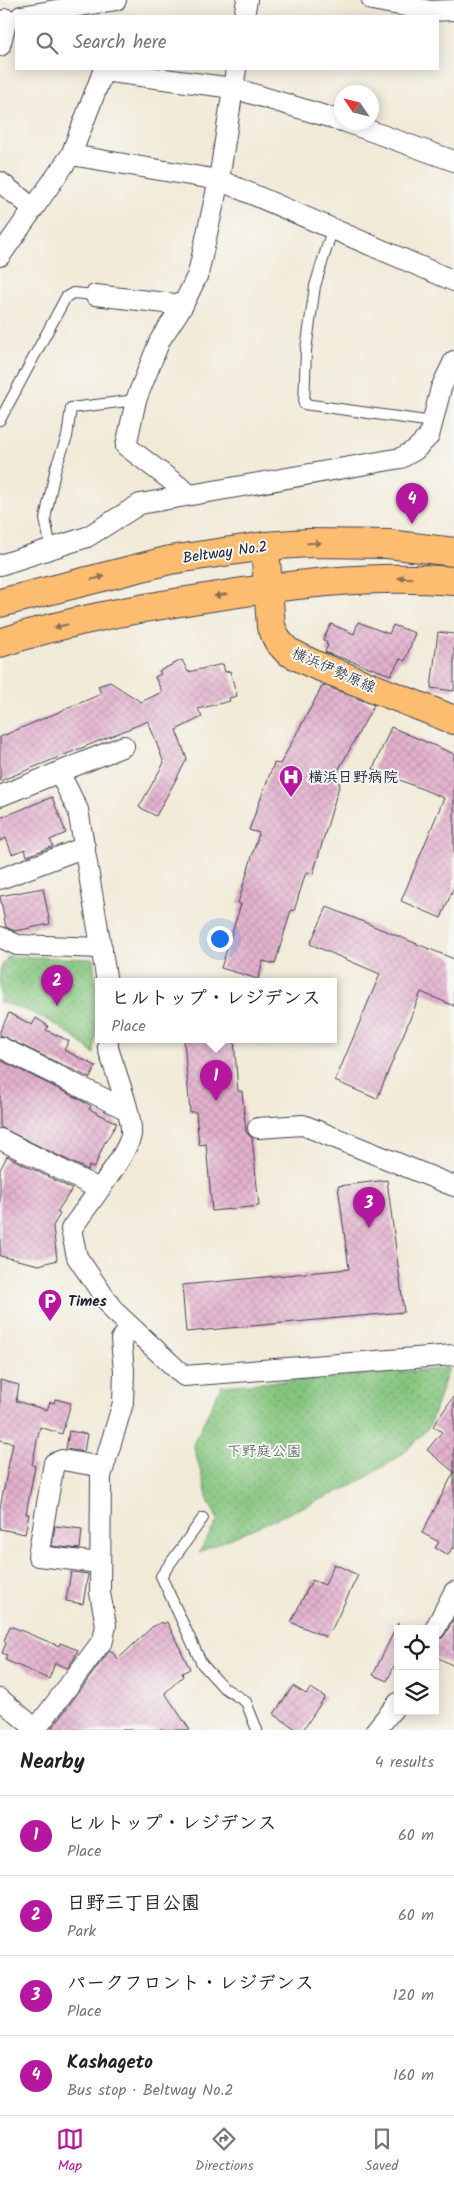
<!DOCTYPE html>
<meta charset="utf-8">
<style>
:root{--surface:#fff;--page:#f6f6f6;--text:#222;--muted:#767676;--line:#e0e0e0;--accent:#b5179e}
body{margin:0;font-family:Kalam,"Klee One",sans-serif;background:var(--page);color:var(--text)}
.controls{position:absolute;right:15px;bottom:15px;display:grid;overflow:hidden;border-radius:0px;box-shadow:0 2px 12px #0003}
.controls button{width:45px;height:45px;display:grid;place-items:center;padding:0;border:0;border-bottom:1px solid var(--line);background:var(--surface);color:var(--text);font:25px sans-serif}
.compass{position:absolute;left:334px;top:85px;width:45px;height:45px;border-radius:50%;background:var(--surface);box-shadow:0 2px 12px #0003;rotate:305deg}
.you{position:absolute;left:219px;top:938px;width:18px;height:18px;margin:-12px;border:4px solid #fff;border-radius:50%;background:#1a73e8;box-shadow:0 0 0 8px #1a73e833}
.badge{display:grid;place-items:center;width:32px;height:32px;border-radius:50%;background:var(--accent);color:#fff;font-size:16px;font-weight:700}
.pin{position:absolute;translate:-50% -41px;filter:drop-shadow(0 1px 2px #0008)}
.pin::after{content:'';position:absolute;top:26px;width:18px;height:15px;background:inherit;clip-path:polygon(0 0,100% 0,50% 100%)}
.popup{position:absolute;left:95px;top:978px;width:242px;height:65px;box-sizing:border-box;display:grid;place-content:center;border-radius:0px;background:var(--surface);filter:drop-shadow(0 1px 4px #0005);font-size:16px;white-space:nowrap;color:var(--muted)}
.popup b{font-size:19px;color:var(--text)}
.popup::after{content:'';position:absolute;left:50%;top:100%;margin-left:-10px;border:10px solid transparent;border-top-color:var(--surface)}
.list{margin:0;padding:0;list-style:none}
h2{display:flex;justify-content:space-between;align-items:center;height:65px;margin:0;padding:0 20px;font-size:21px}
h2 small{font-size:16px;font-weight:400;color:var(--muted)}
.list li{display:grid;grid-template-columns:32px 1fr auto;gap:15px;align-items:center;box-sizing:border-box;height:80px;padding:0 20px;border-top:1px solid var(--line)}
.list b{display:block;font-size:19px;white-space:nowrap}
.list p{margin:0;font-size:16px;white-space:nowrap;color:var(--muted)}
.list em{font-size:16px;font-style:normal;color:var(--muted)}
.icon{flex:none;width:28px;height:28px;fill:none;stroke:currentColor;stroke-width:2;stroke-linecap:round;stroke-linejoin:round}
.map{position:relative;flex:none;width:454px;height:1730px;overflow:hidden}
.search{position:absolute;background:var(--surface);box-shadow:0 2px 12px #0003;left:15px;right:15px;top:15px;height:55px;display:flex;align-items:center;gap:12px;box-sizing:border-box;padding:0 18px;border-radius:0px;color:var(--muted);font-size:19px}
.sheet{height:385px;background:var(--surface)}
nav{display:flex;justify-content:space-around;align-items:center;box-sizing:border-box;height:70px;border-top:1px solid var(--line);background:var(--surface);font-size:14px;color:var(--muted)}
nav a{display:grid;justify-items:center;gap:2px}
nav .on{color:var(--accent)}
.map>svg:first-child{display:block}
.park{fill:url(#park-dots);stroke:#53745c}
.building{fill:url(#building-cross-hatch)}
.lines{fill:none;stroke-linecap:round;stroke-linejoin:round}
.lane-casing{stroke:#414052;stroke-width:12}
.street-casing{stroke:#414052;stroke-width:22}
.primary-casing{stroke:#414052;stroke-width:30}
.lane{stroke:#fff;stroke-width:10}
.street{stroke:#fff;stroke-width:20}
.primary{stroke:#fcbd6f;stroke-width:28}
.oneway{fill:#8f7055}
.labels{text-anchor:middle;stroke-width:4;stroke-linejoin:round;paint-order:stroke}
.street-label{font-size:15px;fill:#22223b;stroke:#f6f6f2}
.poi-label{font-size:15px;font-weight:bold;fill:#22223b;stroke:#f6f6f2;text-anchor:start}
.park-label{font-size:15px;fill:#445b52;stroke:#f6f6f2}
</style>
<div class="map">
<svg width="454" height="1730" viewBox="0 0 454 1730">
<defs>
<pattern id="park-dots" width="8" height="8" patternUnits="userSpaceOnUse" patternTransform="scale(1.25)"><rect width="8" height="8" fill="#84c57d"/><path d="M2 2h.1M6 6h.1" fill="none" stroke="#6ca068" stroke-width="1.8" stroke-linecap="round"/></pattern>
<pattern id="building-cross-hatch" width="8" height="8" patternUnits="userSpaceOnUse" patternTransform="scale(1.25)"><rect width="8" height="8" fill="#e3b1cd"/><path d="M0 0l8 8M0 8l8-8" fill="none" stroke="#c298b1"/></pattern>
</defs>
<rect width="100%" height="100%" fill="#f6f6f2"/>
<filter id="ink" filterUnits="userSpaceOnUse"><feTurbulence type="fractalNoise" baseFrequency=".02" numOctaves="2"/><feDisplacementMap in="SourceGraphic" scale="10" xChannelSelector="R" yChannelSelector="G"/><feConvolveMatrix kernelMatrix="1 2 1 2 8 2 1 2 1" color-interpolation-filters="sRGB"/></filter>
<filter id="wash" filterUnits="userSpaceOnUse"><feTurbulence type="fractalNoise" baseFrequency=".0096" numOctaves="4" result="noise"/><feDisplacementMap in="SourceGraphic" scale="20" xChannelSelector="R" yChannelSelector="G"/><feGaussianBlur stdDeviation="1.12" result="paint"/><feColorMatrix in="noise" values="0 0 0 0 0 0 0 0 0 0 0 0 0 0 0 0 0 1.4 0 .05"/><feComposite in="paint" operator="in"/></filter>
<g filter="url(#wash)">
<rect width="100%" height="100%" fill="#f1ead7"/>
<!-- park -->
<g class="park">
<path d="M 8,956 L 93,959 L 98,1000 L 94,1054 C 64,1027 39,1013 0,1002 L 0,970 Z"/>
<polygon points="449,1368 429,1427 402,1455 354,1485 199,1552 218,1520 209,1503 193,1444 221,1386"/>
</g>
<g id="blocks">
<!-- building -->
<g class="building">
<polygon points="358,622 389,634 393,625 415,633 405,661 400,659 391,675 325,652 328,645 326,644 327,642 323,640 331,624 354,634"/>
<polygon points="438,632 454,634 454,691 431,688"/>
<polygon points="182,660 188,672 223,664 225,672 230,671 237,696 229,698 230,701 198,709 202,717 176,730 187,759 156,816 139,807 164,763 148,721 0,781 0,737 101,694 98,686 110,682 141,702 162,692 155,677 161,674 159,671"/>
<polygon points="323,685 374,705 333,780 340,783 313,874 306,872 294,911 291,910 275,964 263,961 258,979 221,968 241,904 238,903 259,833 249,830 274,763 280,764"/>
<polygon points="391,727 454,754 454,887 441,918 401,901 444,798 373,769"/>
<polygon points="52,797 66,833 50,840 53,846 27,856 25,849 12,854 6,838 0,841 0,818"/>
<polygon points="43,888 50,924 15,931 6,927 0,896"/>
<polygon points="327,907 454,959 454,1006 421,992 377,1099 335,1081 380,974 310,944"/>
<polygon points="9,1013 32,1025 36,1018 48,1026 46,1030 69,1041 64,1050 96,1066 90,1078 0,1035 0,1031"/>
<polygon points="184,1040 234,1040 238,1091 242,1091 246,1132 252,1138 259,1206 212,1211 206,1144 199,1145 196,1112 190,1112"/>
<polygon points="0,1060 79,1099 91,1106 89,1109 117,1123 104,1144 94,1168 89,1166 88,1170 0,1127"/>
<polygon points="7,1156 72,1189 57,1212 60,1214 53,1226 57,1260 39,1265 0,1256 0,1170"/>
<polygon points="387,1180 404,1312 186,1332 182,1285 349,1269 338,1186"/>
<polygon points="0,1380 19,1385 16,1401 47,1410 50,1402 54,1403 55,1399 71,1403 62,1434 40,1427 32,1465 35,1466 26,1514 29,1514 25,1534 0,1529 0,1508 13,1443 0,1440"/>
<polygon points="454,1396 454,1549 452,1548 448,1555 435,1548 439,1542 422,1533 454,1472 427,1450 442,1432 433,1426"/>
<polygon points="69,1431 87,1434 84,1452 66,1449"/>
<polygon points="55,1526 82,1529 80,1549 52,1546"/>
<polygon points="334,1564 358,1575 331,1631 330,1630 326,1637 291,1622 312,1580 325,1585"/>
<polygon points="71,1572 88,1574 83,1604 66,1601"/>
<polygon points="454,1618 454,1666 435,1656 435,1645 445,1635"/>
<polygon points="162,1622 163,1624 167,1622 190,1669 182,1673 183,1676 165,1693 190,1730 53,1730 52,1728 110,1650 118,1659 152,1627"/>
<polygon points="398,1623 398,1658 387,1681 373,1675"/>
<polygon points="10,1626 59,1646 60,1643 78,1650 74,1659 67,1668 55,1663 49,1679 5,1660 7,1655 2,1653 6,1643 4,1641"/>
<polygon points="293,1686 306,1694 311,1688 325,1697 303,1730 297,1730 274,1714"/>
</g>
</g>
</g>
<g filter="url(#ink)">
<use href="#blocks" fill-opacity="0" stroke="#414052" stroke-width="1"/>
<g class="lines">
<defs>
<g id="lane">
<polyline points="332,230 315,286 306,350 304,404 433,422"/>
<polyline points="0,420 66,297 73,293 95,295"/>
<polyline points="51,548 45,519 56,467 67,437 71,408 136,400"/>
<polyline points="203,1518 161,1576 202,1664 223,1687 246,1702 257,1730"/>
</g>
<g id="street">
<polyline points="372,0 431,11 454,10"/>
<polyline points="21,16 116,0"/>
<polyline points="244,16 247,0"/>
<polyline points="0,46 7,19"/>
<polyline points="103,71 233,88 342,121"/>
<polyline points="346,122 454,161"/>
<polyline points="71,155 219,180 454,281"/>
<polyline points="0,182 33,208"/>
<polyline points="0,256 71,155 104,69"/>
<polyline points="95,295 183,305"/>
<polyline points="189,494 126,446 136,400 160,340 183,305 198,274 219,180 236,69"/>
<polyline points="0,565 87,537 140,504 401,458 415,450 429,436 441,388 454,361"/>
<polyline points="59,772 78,810 107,982"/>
<polyline points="0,796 124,746"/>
<polyline points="0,879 85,847"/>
<polyline points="0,937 17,945 102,948"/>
<path d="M 108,1040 L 108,1048 C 114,1068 133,1116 131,1134 C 130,1151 83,1212 71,1229 L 77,1257 L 114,1311 L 184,1376 L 454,1355"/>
<polyline points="0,1047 127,1110"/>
<polyline points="258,1128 303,1125 454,1186"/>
<polyline points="0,1139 99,1189"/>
<polyline points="100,1563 38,1556 54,1463 62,1460 103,1467"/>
<polyline points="435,1629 454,1592"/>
<polyline points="0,1699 37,1730"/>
<polyline points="36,1729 103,1640 106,1625 100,1593 101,1476 123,1403 124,1371 121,1339 131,1328"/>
<polyline points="376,1730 398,1703"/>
</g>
<g id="primary">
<polyline points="265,546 271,627 278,641 287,651 313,664 454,720"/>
<polyline points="0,603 170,560 265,546 308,543 388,544 454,552"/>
<path d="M 0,643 C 69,620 141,608 212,597 C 293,584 372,574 454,581"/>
</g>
</defs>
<!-- lane casing -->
<use href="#lane" class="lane-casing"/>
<!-- street casing -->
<use href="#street" class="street-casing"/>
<!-- primary casing -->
<use href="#primary" class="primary-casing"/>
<!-- lane -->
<use href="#lane" class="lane"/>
<!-- street -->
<use href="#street" class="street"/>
<!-- primary -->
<use href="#primary" class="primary"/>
</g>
<!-- one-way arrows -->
<defs><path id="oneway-solid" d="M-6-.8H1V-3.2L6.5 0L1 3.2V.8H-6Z" transform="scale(1.25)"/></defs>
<g class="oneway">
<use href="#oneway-solid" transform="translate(314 543) rotate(-1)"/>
<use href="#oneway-solid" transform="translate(98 578) rotate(-14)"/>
<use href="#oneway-solid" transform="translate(405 578) rotate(-178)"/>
<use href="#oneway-solid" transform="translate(221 595) rotate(170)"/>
<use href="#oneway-solid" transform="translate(61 626) rotate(167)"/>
</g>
</g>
<!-- icons -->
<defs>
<symbol id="hospital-pin" viewBox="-11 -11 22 30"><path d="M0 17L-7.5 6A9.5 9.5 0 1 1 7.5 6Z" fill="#b5179e" stroke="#f6f6f2"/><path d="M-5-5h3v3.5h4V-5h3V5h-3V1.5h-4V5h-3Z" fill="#fff"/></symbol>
<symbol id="parking-pin" viewBox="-11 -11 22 30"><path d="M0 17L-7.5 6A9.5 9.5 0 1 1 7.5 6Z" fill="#b5179e" stroke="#f6f6f2"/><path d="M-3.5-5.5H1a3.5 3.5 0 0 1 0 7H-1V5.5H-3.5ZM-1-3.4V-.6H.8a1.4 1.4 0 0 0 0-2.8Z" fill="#fff"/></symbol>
</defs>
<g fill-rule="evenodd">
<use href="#hospital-pin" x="277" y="763" width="28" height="38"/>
<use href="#parking-pin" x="36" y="1287" width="28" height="38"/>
</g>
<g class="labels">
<!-- street labels -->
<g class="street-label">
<text transform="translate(225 552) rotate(-8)" y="5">Beltway No.2</text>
<text transform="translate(334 670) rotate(24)" y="5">横浜伊勢原線</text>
</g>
<!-- poi labels -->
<g class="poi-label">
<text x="308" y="782">横浜日野病院</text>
<text x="68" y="1306">Times</text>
</g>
<!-- park labels -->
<g class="park-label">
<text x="264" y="1456">下野庭公園</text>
</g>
</g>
</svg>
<div class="controls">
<button><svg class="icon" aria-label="locate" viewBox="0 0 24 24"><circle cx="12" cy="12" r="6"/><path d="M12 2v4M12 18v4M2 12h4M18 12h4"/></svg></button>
<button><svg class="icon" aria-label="layers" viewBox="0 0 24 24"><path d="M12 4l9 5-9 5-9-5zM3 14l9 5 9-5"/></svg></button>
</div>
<svg class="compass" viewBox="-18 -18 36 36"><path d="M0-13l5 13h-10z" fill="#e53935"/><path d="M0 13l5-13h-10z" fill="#767676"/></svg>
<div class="you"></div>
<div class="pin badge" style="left:216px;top:1101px">1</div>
<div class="popup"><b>ヒルトップ・レジデンス</b>Place</div>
<div class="pin badge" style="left:57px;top:1006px">2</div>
<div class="pin badge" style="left:369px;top:1228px">3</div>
<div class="pin badge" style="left:412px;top:524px">4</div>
<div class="search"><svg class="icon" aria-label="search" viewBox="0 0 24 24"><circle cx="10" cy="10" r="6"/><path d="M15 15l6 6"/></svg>Search here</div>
</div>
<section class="sheet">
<h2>Nearby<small>4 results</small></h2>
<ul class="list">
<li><span class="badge">1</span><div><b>ヒルトップ・レジデンス</b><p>Place</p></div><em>60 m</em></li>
<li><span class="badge">2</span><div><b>日野三丁目公園</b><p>Park</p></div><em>60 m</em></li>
<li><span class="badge">3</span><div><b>パークフロント・レジデンス</b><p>Place</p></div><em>120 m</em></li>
<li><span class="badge">4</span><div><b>Kashageto</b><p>Bus stop · Beltway No.2</p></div><em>160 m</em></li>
</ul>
</section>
<nav>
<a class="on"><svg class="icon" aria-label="map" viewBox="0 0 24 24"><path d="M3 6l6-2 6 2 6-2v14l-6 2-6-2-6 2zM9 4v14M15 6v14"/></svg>Map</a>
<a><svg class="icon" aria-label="directions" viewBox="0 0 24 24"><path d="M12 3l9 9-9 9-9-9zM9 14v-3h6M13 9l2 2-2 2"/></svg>Directions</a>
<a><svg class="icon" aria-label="saved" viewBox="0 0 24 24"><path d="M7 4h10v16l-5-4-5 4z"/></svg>Saved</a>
</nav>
